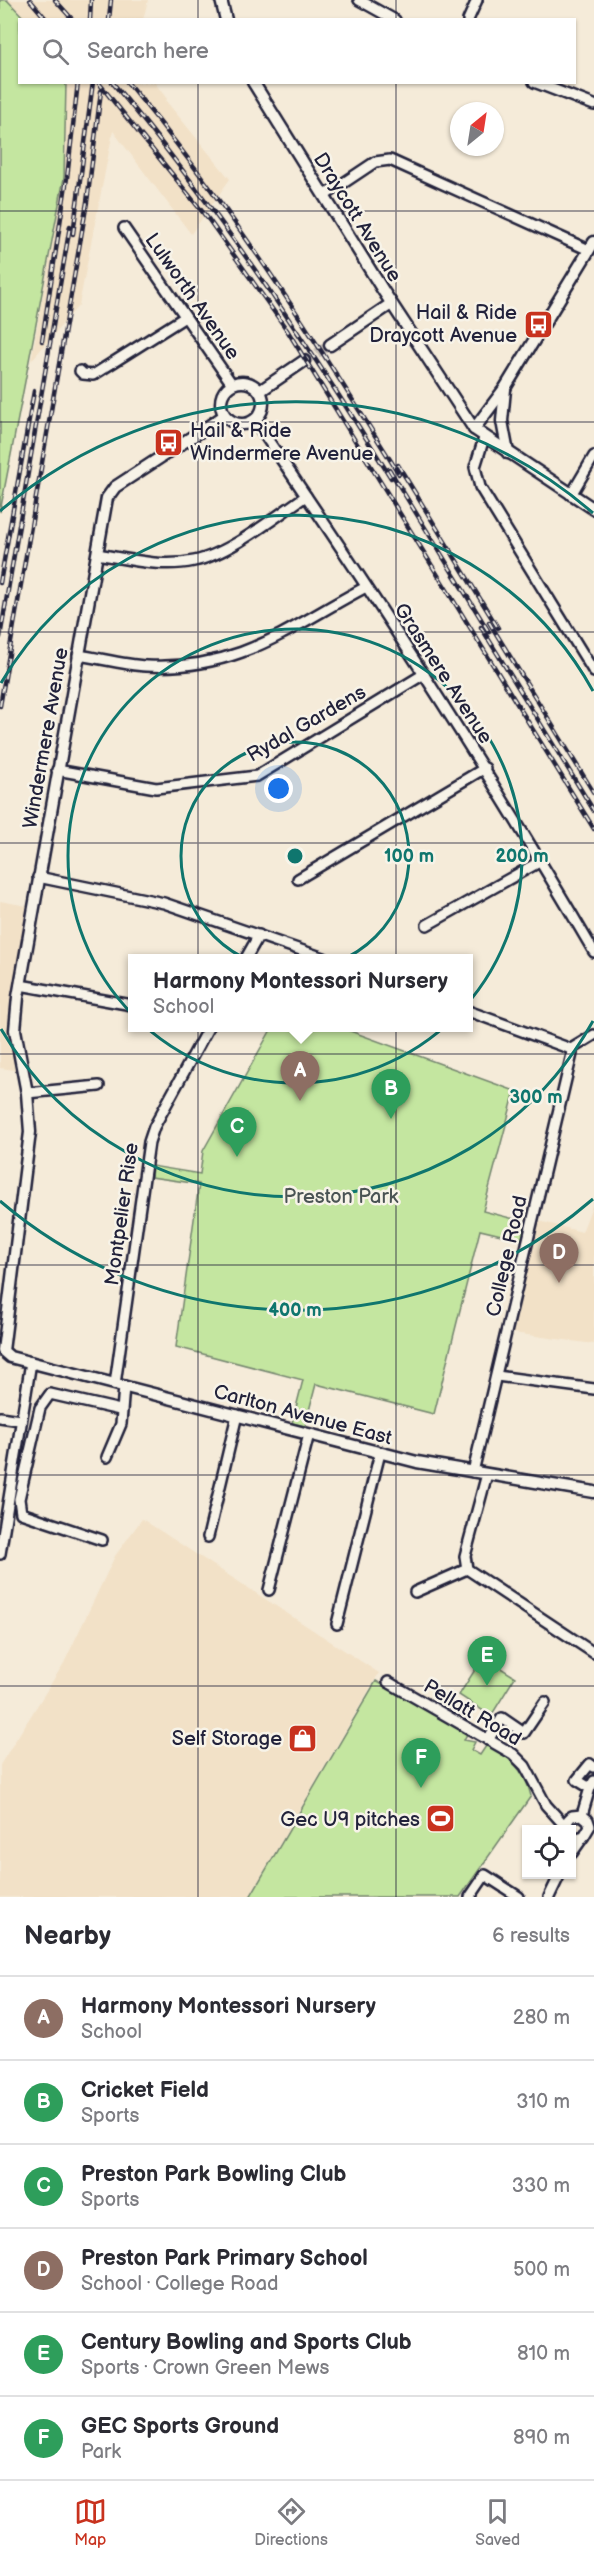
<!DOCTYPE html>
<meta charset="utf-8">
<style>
:root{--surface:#fff;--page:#f7f7f7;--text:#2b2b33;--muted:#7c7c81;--line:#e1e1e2;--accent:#c8321e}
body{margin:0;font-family:"Balsamiq Sans",sans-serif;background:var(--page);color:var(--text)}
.controls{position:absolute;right:18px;bottom:18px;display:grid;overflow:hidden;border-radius:0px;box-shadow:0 2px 4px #0004}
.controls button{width:54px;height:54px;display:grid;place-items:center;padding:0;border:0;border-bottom:2px solid var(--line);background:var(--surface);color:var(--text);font:30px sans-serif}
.compass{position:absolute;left:450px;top:102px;width:54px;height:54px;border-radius:50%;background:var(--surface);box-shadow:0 2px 4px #0004;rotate:30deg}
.you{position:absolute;left:279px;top:789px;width:21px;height:21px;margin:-15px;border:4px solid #fff;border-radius:50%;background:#1a73e8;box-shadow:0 0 0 9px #1a73e833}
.badge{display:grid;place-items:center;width:39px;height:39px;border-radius:50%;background:var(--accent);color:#fff;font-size:20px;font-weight:700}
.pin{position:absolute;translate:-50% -50px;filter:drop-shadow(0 2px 3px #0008)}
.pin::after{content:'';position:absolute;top:32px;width:21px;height:18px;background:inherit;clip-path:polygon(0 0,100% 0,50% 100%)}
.popup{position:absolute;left:128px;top:954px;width:345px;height:78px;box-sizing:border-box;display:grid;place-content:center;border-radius:0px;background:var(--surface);filter:drop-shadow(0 2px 4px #0005);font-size:20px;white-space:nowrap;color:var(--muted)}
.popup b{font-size:22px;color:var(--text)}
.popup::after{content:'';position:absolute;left:50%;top:100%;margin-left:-12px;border:12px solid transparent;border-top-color:var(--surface)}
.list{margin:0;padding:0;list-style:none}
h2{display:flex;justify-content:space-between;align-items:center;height:78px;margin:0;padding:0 24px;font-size:26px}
h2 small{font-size:20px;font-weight:400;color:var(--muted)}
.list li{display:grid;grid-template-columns:39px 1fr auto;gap:18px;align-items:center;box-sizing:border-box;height:84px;padding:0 24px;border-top:2px solid var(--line)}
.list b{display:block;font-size:22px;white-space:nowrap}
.list p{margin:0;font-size:20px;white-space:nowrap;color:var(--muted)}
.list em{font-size:20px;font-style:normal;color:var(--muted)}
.icon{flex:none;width:33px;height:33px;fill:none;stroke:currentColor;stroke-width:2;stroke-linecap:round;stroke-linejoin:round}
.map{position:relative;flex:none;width:594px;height:1897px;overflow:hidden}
.search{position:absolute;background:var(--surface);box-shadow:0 2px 4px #0004;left:18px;right:18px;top:18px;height:66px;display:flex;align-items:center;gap:15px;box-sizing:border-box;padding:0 21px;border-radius:0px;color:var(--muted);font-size:22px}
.sheet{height:582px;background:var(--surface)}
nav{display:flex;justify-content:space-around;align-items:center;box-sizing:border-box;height:84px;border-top:2px solid var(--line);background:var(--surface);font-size:16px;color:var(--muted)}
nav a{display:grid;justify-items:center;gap:3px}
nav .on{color:var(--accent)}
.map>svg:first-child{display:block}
.built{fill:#f2e1c7}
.green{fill:#c4e6a0;stroke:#73846e;stroke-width:1.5}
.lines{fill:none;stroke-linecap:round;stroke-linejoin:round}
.tertiary-tunnel{stroke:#cbc3b9;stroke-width:10;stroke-dasharray:10 5;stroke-linecap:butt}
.minor-casing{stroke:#22223b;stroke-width:14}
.tertiary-casing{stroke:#22223b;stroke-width:15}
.minor{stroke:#f7f3e8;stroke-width:9}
.tertiary{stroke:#f7f3e8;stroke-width:10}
.rail-casing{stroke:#22223b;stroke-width:4.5}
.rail{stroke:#f7f3e8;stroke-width:2;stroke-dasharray:7;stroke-linecap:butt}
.grid{fill:none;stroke:#22223b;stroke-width:1.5;stroke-opacity:0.55}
.ring{fill:none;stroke:#0f766e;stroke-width:3}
.labels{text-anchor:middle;stroke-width:5;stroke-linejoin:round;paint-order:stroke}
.street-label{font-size:20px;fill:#22223b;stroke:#f7f3e8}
.poi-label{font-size:20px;fill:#22223b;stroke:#f7f3e8;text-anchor:end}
.park-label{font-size:20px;fill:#4a5354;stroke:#f7f3e8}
.centre{fill:#0f766e;stroke:#f7f3e8;stroke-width:3}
.ring-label{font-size:18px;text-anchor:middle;font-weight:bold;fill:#0f766e;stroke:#f7f3e8;stroke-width:5;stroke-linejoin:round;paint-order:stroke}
</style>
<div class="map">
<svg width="594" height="1897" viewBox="0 0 594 1897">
<rect width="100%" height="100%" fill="#f5ebd9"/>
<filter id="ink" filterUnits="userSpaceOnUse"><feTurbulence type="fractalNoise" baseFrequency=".0167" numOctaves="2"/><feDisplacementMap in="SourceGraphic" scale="12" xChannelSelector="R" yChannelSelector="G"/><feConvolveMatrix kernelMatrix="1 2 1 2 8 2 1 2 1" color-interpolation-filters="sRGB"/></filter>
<g filter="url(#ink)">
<!-- built -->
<g class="built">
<polygon points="7,0 148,0 143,20 25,19"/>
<polygon points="66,83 155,83 167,99 166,101 230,179 191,234 113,131 79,305 31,361 64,178"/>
<polygon points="0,901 27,906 9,1016 15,1070 0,1068"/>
<polygon points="594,1201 594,1344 513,1333 539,1221 582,1232"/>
<polygon points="142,1519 379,1673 249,1897 0,1897 0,1765 64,1663 115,1556"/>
</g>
<!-- green -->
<g class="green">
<polygon points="0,0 7,0 25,19 20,20 20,82 66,83 64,178 0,512"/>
<polygon points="272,1028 342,1028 515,1091 483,1211 526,1222 522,1240 480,1230 434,1414 316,1384 305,1426 292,1423 303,1380 176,1347 199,1184 151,1177 152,1166 200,1174 203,1151"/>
<polygon points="483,1657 515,1677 491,1716 459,1695"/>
<path d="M 376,1681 L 467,1734 L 464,1740 L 475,1742 L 471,1750 L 480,1755 L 486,1746 L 490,1745 C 511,1758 525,1771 531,1796 L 460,1897 L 250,1897 Z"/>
</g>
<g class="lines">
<!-- tertiary-tunnel -->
<polyline class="tertiary-tunnel" points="304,361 330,345"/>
<defs>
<g id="minor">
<polyline points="359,0 395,20"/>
<polyline points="468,20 477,0"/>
<polyline points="534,82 594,105"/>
<polyline points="324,196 375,162 390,160 589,250"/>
<polyline points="124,228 232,384"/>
<polyline points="80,371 83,374 93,375 185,317"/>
<path d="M 255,421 C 374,594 488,770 594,952"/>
<polyline points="484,438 475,467 480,487 594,672"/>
<polyline points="571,495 594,456"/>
<path d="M 97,554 C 128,559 162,568 194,561 C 230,554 276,516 306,496"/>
<path d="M 78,655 C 100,658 123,665 146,666 C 240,671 288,628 366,587"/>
<polyline points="57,770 156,788 257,776 424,674"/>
<polyline points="38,877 164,903 324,958"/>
<polyline points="298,879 485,768"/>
<polyline points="427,925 541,861"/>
<polyline points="246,958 259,935"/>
<polyline points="20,985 132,1005"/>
<polyline points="468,1011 571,1049 594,1035"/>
<polyline points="27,1093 99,1086"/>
<polyline points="497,1376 594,1389"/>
<polyline points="115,1384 149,1142 154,1127 208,1028"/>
<polyline points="0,1417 20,1420"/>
<polyline points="107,1457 121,1424 124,1386"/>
<polyline points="473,1472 572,1054 571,1049"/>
<polyline points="487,1474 465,1556 467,1569 594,1653"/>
<polyline points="208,1537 237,1415"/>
<polyline points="102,1540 21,1513 19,1499 40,1408 50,1394 120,1410"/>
<polyline points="0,1554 31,1362"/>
<polyline points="269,1590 309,1434"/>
<polyline points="415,1592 467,1569"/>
<polyline points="337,1624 380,1453"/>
<polyline points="388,1682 513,1754 525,1766 546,1805 566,1827"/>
<polyline points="488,1740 502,1718 524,1733 545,1702"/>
<polyline points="590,1788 577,1780 590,1764 594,1767"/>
<polyline points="582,1815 590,1788 594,1781"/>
<polyline points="567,1830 568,1820 572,1816 582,1815 588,1820 590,1826 584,1836 576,1838 572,1835"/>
<polyline points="572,1853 584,1836"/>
<polyline points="470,1897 485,1875 519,1897"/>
<polyline points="549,1897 560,1874"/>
</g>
<g id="tertiary">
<polyline points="221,0 226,20"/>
<polyline points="253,82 384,292 474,429 594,509"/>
<polyline points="330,345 391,304"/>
<circle cx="242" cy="403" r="21"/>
<polyline points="505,389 502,421 508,453"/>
<polyline points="260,391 304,361"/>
<polyline points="224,416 115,487 107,498 18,997 15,1030 27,1093 30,1132 3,1351 10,1357 417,1462 594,1492"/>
<polyline points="474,429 505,388 594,242"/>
</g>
</defs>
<!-- minor casing -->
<use href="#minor" class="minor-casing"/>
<!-- tertiary casing -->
<use href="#tertiary" class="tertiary-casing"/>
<!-- minor -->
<use href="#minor" class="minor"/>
<!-- tertiary -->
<use href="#tertiary" class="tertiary"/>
<defs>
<g id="rail">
<polyline points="30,0 47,20"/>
<polyline points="55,0 73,20"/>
<polyline points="90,20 91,0"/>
<polyline points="109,20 111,0"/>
<polyline points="98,82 209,220 287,330 594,829"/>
<path d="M 112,82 C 217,207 305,340 391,478"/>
<path d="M 127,82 C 230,205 315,339 399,474"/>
<polyline points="73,234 93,82"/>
<polyline points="42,341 67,178 78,82"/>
<polyline points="398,465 498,628"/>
<polyline points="389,469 489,632"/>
<polyline points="0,583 34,391"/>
<polyline points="489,622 594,793"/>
<polyline points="481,627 594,811"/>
<polyline points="0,637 70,226"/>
<polyline points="0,706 87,202 101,91"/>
</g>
</defs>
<!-- rail casing -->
<use href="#rail" class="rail-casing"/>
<!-- rail -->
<use href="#rail" class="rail"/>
</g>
</g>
<!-- grid -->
<path class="grid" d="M 198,0 L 198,20M 396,0 L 396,20M 198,82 L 198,1897M 396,82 L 396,1897M 0,211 L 594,211M 0,422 L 594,422M 0,632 L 594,632M 0,843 L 594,843M 0,1054 L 594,1054M 0,1265 L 594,1265M 0,1475 L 594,1475M 0,1686 L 594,1686"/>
<!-- distance rings -->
<g class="ring">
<circle cx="295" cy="856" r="114"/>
<circle cx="295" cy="856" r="227"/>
<path d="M593 1021A341 341 0 0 1 1 1029M1 683A341 341 0 0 1 593 691"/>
<path d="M593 1199A454 454 0 0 1 0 1201M0 511A454 454 0 0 1 593 513"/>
</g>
<!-- icons -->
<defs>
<symbol id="bus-square" viewBox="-11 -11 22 22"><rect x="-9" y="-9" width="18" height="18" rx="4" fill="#c8321e" stroke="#f7f3e8"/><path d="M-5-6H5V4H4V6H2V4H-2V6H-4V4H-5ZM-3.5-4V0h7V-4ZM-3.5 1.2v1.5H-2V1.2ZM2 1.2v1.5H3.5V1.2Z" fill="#fff"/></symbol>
<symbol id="shop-square" viewBox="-11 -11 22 22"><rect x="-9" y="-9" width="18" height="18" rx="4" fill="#c8321e" stroke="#f7f3e8"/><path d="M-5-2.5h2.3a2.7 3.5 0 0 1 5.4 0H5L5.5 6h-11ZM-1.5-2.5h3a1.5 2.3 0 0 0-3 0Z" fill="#fff"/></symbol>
<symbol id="stadium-square" viewBox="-11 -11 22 22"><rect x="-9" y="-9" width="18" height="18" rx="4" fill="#c8321e" stroke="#f7f3e8"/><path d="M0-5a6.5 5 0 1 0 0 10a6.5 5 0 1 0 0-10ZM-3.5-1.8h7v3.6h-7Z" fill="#fff"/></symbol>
</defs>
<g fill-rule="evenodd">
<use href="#bus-square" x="522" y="308" width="33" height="33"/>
<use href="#bus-square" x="152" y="426" width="33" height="33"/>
<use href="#shop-square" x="286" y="1722" width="33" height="33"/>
<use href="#stadium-square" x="424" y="1802" width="33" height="33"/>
</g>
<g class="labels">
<!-- street labels -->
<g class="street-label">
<text transform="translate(358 217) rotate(58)" y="7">Draycott Avenue</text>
<text transform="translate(193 296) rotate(55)" y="7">Lulworth Avenue</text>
<text transform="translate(444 673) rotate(57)" y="7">Grasmere Avenue</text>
<text transform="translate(306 723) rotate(-30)" y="7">Rydal Gardens</text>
<text transform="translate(45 738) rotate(-80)" y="7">Windermere Avenue</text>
<text transform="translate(121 1214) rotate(-82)" y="7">Montpelier Rise</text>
<text transform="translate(506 1256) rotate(-77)" y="7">College Road</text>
<text transform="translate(303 1414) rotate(15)" y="7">Carlton Avenue East</text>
<text transform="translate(473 1712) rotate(31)" y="7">Pellatt Road</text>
</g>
<!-- poi labels -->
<g class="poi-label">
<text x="517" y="319">Hail &amp; Ride<tspan x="517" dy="23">Draycott Avenue</tspan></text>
<text x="190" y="437" text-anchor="start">Hail &amp; Ride<tspan x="190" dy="23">Windermere Avenue</tspan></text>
<text x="282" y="1745">Self Storage</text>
<text x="420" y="1826">Gec U9 pitches</text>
</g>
<!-- park labels -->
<g class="park-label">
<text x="341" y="1203">Preston Park</text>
</g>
</g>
<circle cx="295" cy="856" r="9" class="centre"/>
<g class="ring-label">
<text x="409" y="862">100 m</text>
<text x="522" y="862">200 m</text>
<text x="536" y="1103">300 m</text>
<text x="295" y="1316">400 m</text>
</g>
</svg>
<div class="controls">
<button><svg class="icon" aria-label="locate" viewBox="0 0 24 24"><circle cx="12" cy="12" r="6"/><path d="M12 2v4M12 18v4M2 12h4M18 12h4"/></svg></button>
</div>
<svg class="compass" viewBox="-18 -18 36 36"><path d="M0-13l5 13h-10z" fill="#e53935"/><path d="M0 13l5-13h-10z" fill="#7c7c81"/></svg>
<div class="you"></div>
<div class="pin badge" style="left:300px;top:1101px;background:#8d6e63">A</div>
<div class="popup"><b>Harmony Montessori Nursery</b>School</div>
<div class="pin badge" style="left:391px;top:1119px;background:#2e9e5b">B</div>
<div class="pin badge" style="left:237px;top:1157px;background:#2e9e5b">C</div>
<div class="pin badge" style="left:559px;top:1283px;background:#8d6e63">D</div>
<div class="pin badge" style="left:487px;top:1686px;background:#2e9e5b">E</div>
<div class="pin badge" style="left:421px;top:1788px;background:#2e9e5b">F</div>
<div class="search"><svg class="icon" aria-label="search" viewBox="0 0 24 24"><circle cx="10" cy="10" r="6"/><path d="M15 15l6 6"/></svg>Search here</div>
</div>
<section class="sheet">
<h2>Nearby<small>6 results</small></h2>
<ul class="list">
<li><span class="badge" style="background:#8d6e63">A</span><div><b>Harmony Montessori Nursery</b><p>School</p></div><em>280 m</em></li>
<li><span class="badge" style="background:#2e9e5b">B</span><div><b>Cricket Field</b><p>Sports</p></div><em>310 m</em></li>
<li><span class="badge" style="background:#2e9e5b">C</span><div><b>Preston Park Bowling Club</b><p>Sports</p></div><em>330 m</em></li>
<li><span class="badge" style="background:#8d6e63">D</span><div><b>Preston Park Primary School</b><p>School · College Road</p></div><em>500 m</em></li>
<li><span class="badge" style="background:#2e9e5b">E</span><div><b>Century Bowling and Sports Club</b><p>Sports · Crown Green Mews</p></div><em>810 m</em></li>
<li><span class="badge" style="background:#2e9e5b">F</span><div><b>GEC Sports Ground</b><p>Park</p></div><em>890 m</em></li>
</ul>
</section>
<nav>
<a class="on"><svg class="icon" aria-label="map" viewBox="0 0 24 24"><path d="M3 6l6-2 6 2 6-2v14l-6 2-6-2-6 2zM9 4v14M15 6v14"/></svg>Map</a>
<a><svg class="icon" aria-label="directions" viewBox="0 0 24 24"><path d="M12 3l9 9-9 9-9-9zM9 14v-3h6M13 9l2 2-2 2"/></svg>Directions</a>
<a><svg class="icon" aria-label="saved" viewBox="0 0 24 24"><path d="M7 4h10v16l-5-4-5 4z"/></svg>Saved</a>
</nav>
